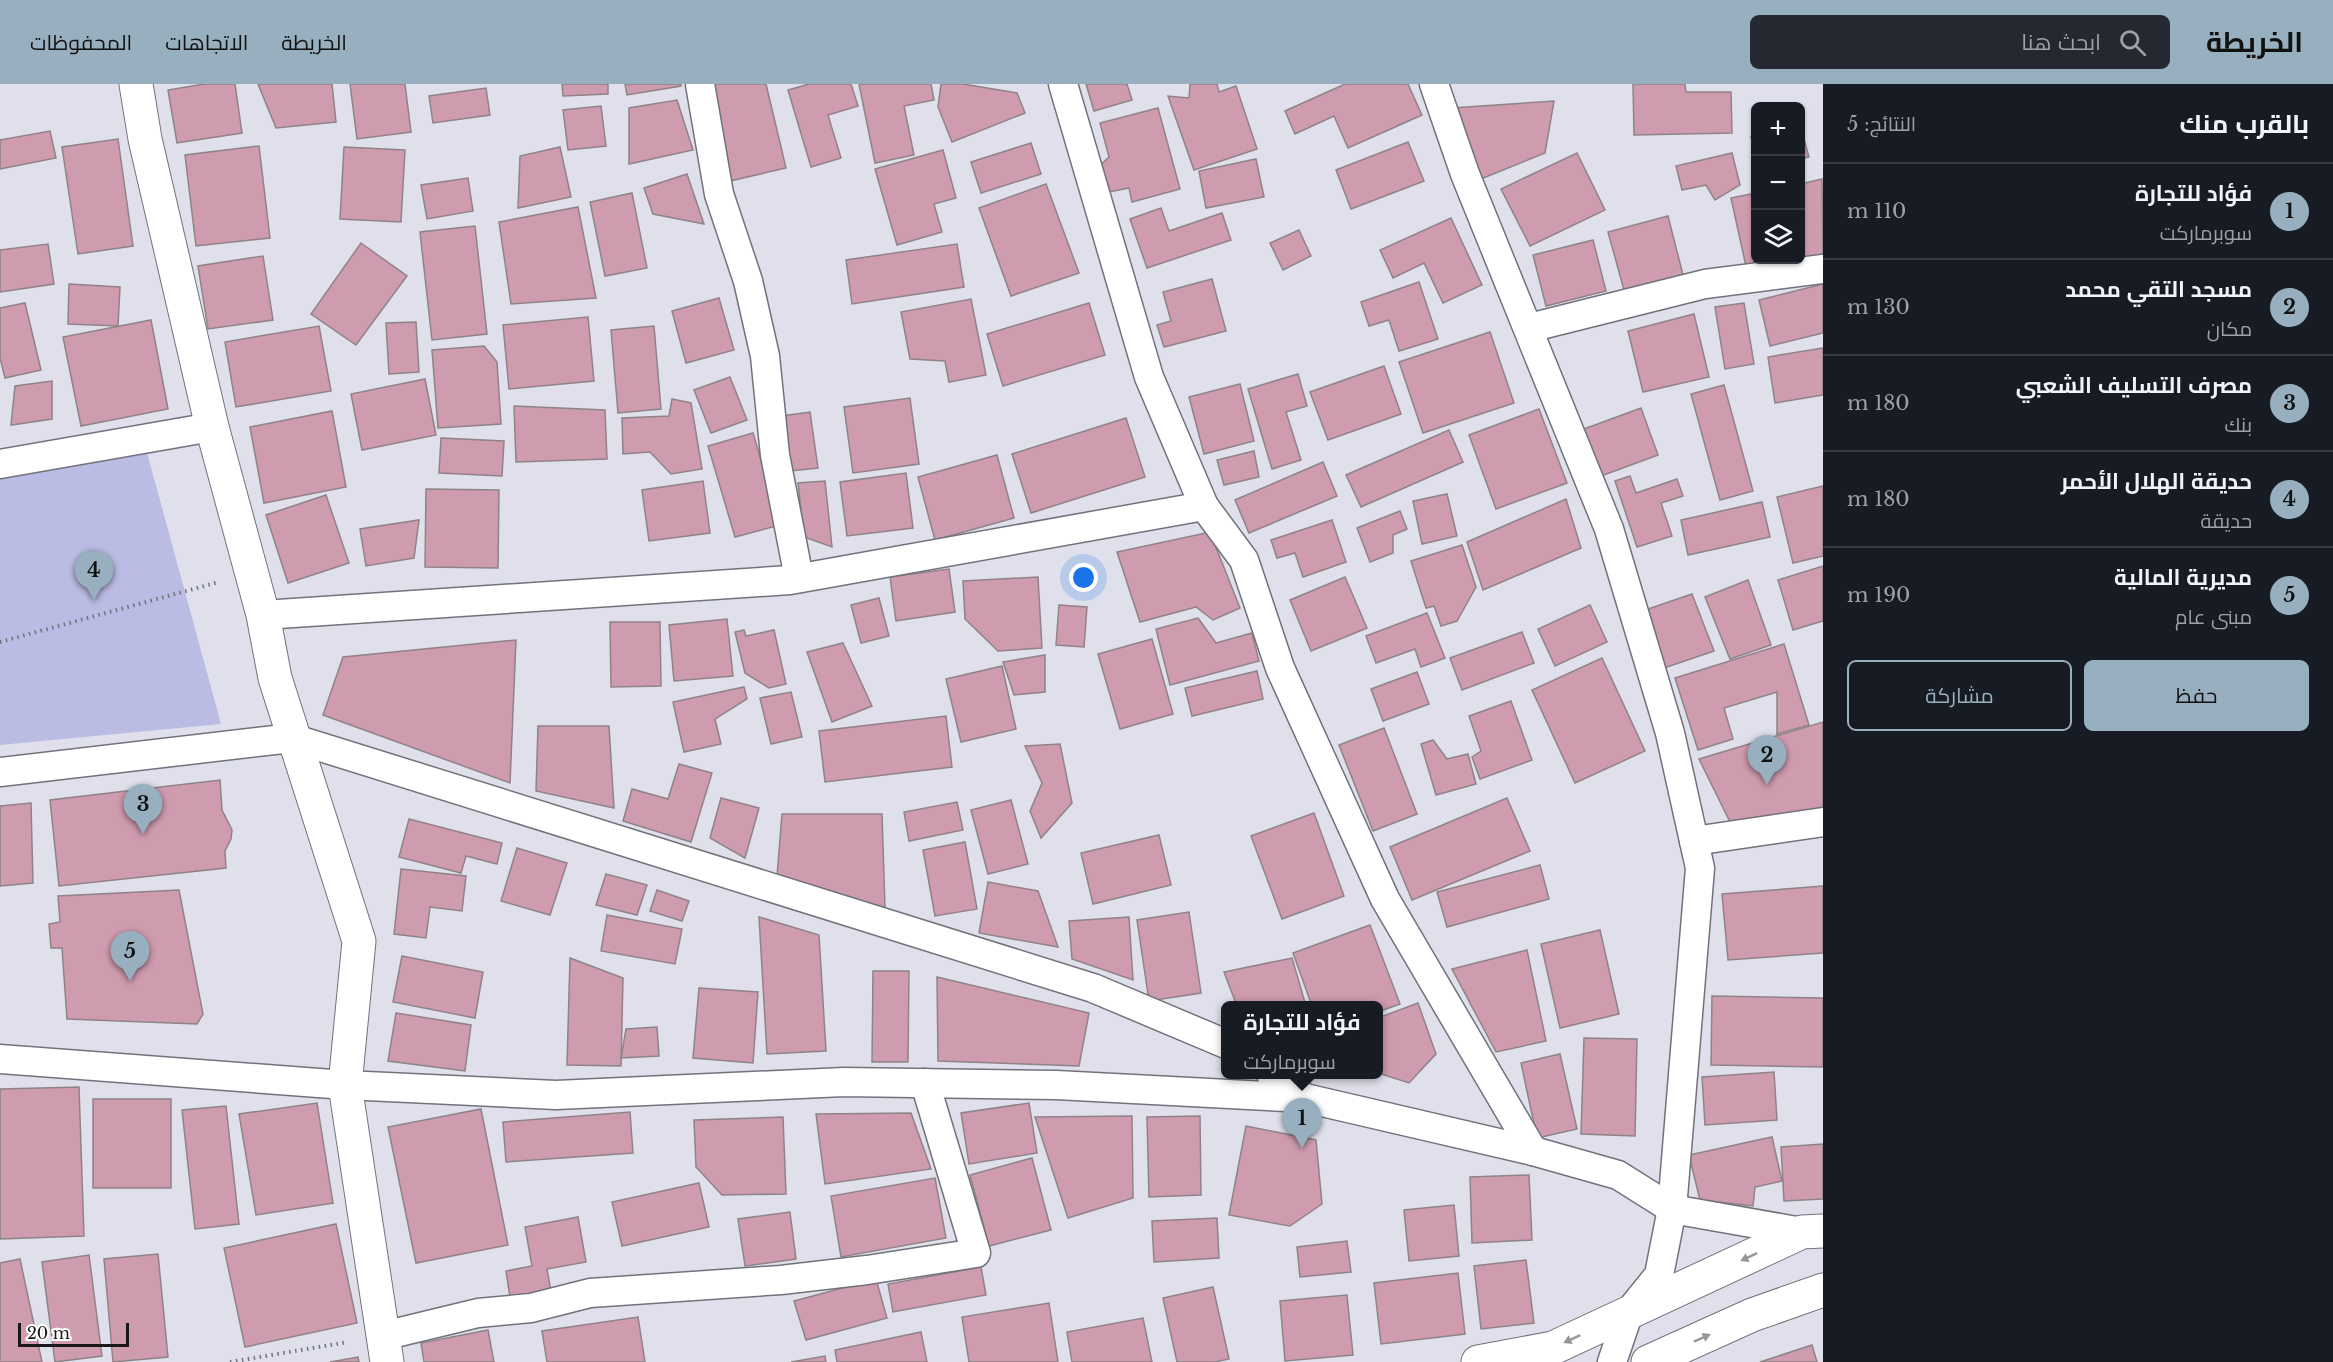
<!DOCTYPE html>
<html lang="ar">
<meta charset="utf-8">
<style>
:root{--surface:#171b24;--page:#242831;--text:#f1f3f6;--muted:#9ea1a6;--line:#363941;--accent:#97afbe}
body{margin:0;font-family:"Libre Baskerville",Cairo,serif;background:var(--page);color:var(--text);direction:rtl}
.controls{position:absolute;right:18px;top:18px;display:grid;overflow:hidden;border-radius:9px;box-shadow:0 2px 4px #0004}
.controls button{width:54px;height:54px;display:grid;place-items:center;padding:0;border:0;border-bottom:2px solid var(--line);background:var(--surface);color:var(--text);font:30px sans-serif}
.scale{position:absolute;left:18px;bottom:15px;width:111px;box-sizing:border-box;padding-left:6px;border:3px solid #18181b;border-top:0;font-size:16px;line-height:21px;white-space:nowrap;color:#18181b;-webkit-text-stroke:4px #fff;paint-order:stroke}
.you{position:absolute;left:1084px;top:494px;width:21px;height:21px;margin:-15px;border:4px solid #fff;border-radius:50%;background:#1a73e8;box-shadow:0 0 0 9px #1a73e833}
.badge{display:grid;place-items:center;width:39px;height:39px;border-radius:50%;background:var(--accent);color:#111;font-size:20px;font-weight:700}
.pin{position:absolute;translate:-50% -50px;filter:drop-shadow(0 2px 3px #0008)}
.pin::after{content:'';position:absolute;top:32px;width:21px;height:18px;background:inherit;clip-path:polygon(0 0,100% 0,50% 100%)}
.popup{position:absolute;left:1221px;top:917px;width:162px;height:78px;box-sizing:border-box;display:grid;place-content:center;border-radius:9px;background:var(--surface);filter:drop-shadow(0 2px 4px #0005);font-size:20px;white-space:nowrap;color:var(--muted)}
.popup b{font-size:22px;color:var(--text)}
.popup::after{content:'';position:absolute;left:50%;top:100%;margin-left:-12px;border:12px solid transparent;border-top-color:var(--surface)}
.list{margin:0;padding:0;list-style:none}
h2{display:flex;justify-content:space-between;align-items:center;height:78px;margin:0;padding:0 24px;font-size:26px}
h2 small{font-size:20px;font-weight:400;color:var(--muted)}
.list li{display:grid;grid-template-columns:39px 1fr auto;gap:18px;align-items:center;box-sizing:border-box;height:96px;padding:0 24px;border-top:2px solid var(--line)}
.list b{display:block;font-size:22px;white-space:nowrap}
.list p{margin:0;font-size:20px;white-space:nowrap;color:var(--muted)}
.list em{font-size:20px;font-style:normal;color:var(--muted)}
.actions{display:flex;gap:12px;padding:18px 24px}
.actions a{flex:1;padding:14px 0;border:2px solid var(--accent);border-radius:9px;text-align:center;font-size:21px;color:var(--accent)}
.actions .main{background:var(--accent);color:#111}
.icon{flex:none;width:33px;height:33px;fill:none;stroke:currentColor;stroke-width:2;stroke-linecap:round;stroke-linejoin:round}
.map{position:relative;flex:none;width:1823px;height:1278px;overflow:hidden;direction:ltr}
header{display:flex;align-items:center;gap:36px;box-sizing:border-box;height:84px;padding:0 30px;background:var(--accent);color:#111}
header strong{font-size:28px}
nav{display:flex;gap:33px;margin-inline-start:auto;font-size:21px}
.search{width:420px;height:54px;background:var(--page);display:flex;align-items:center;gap:15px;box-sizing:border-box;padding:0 21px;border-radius:9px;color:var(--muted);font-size:22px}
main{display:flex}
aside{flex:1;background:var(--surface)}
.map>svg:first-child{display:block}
.green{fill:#bbbce4}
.building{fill:#cf9bae;stroke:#8f8387;stroke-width:1.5}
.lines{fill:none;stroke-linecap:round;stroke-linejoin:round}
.street-casing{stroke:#71727b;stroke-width:31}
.secondary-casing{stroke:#71727b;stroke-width:35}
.path{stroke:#72737a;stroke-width:4;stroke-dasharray:1.5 4.5;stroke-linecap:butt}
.street{stroke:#fff;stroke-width:28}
.secondary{stroke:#fff;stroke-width:33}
.oneway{fill:#979798}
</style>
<header>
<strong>الخريطة</strong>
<div class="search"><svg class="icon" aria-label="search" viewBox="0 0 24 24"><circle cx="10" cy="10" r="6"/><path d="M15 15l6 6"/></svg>ابحث هنا</div>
<nav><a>الخريطة</a><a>الاتجاهات</a><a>المحفوظات</a></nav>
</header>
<main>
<aside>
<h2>بالقرب منك<small>النتائج: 5</small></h2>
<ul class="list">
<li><span class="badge">1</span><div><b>فؤاد للتجارة</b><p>سوبرماركت</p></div><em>110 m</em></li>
<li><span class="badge">2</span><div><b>مسجد التقي محمد</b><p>مكان</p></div><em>130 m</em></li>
<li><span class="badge">3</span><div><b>مصرف التسليف الشعبي</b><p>بنك</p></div><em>180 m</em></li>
<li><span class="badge">4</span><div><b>حديقة الهلال الأحمر</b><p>حديقة</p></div><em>180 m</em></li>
<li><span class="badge">5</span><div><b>مديرية المالية</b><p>مبنى عام</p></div><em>190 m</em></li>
</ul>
<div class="actions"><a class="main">حفظ</a><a>مشاركة</a></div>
</aside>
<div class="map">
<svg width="1823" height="1278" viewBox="0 0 1823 1278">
<rect width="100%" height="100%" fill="#dfe0eb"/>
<!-- green -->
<polygon class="green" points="146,365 221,640 0,661 0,393"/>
<!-- building -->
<g class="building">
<polygon points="204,0 235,0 242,49 177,59 168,6"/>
<polygon points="258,0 332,0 336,38 276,44"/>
<polygon points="350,0 405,0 411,48 357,55"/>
<polygon points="562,0 608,0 608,10 563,12"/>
<polygon points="625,0 681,0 681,2 627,11"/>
<polygon points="712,0 766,0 786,84 730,97"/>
<polygon points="809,0 851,0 858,22 828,31 841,74 811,83 788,6"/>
<polygon points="859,0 931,0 934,16 904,22 914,71 875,79"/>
<polygon points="941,0 963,0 1017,9 1025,29 952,58 938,23"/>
<polygon points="1086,0 1127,0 1132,16 1094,27"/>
<polygon points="1190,0 1217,0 1219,8 1236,2 1257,65 1194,86 1168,12 1189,14"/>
<polygon points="1345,0 1408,0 1422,31 1348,64 1334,32 1295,50 1285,27"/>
<polygon points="1633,0 1685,0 1686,8 1731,8 1732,49 1634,51"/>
<polygon points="486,4 490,31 433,39 429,12"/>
<polygon points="677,16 693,66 629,80 629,24"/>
<polygon points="1554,17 1545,69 1481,95 1452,24"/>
<polygon points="601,22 606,62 568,66 563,26"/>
<polygon points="1158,24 1180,105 1132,118 1129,104 1109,108 1096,85 1109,73 1100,39"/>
<polygon points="1800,41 1809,73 1800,75"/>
<polygon points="50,47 56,74 0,85 0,56"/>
<polygon points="1756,52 1756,70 1751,53"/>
<polygon points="118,55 133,162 78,170 62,63"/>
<polygon points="1408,58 1424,97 1351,125 1336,86"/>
<polygon points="1031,59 1041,90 981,109 971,78"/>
<polygon points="259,62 270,154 196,162 185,71"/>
<polygon points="344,63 405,66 401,138 340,135"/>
<polygon points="560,63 571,113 518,124 520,72"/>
<polygon points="943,66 956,114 934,120 942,148 897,161 875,85"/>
<polygon points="1577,69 1605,126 1530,162 1501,105"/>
<polygon points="1732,69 1740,101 1715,116 1706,101 1682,106 1676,82"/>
<polygon points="1256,75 1264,113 1206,124 1199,87"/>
<polygon points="687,90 704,140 653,130 644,104"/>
<polygon points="468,94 473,127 427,135 421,101"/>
<polygon points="1822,95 1823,171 1747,187 1731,114 1756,109 1756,176 1800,176 1800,100"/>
<polygon points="1046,100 1079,189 1011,212 979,124"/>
<polygon points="632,109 647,184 605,192 590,118"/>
<polygon points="578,123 596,214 511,220 499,138"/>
<polygon points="1161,124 1169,147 1222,129 1231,156 1147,184 1130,135"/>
<polygon points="1668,132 1683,191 1624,206 1608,148"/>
<polygon points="1451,134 1482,201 1443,219 1424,179 1393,194 1380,166"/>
<polygon points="475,142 487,250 432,256 420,148"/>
<polygon points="1299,146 1311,172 1283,186 1270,159"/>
<polygon points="1593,156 1606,207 1546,222 1533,171"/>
<polygon points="361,159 407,192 356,261 311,230"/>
<polygon points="48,160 54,200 0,208 0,166"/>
<polygon points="957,160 964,203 852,220 846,176"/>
<polygon points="263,172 273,236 208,245 198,182"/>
<polygon points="1212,195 1226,247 1164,263 1157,241 1171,237 1163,208"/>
<polygon points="1419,198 1438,255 1399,267 1389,236 1369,242 1361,218"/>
<polygon points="69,200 120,203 118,242 68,240"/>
<polygon points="1823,200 1823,249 1770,262 1759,216"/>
<polygon points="719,214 734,266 686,279 672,227"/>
<polygon points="971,215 986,291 949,298 945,277 910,275 901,228"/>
<polygon points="25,219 41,286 5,294 0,274 0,224"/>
<polygon points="1089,219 1105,271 1003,302 987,250"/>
<polygon points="1744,219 1754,280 1725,285 1715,223"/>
<polygon points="1694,230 1709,293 1643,308 1628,247"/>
<polygon points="588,233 594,297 509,305 503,241"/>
<polygon points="151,236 168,325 81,342 63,253"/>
<polygon points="416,238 419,288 389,290 386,239"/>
<polygon points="319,242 331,307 236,323 225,258"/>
<polygon points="654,242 661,325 618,329 611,246"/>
<polygon points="1490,248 1514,319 1423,349 1399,278"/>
<polygon points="484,262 497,278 501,340 438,344 432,266"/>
<polygon points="1823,264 1823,311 1775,319 1768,273"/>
<polygon points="1384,282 1401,330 1328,356 1310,308"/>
<polygon points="1298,290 1307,322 1286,328 1301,376 1272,385 1248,305"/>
<polygon points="730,293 747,336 711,349 694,306"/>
<polygon points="425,295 436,351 362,366 351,310"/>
<polygon points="52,297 52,335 11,341 15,302"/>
<polygon points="1240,300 1254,357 1204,370 1189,313"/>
<polygon points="1724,301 1753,407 1720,416 1691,310"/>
<polygon points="910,314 919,380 853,389 844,323"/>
<polygon points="672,315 691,319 702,385 671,390 650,368 623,370 622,334 669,332"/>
<polygon points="514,322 605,326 607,375 516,378"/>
<polygon points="1641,324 1658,371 1601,392 1584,345"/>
<polygon points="1539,325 1567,399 1496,425 1469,351"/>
<polygon points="332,327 346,403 264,419 250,343"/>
<polygon points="810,328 818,384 790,387 782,332"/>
<polygon points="1126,334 1145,393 1031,429 1012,370"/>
<polygon points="1449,346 1463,378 1361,423 1346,391"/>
<polygon points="753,349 780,441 735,453 708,362"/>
<polygon points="441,354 504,357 502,392 439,389"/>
<polygon points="1254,367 1259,393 1224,401 1217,376"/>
<polygon points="997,371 1014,434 935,456 918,393"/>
<polygon points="1323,378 1337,412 1249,449 1235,416"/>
<polygon points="906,389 913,444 847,452 840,398"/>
<polygon points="1630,392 1636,409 1677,395 1683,412 1661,419 1672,452 1637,463 1615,397"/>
<polygon points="703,397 710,449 649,457 642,406"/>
<polygon points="825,397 832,463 804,453 798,399"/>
<polygon points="1823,402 1823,472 1793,479 1777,413"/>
<polygon points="426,405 499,406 498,484 425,483"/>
<polygon points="1447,410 1457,452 1422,460 1413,417"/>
<polygon points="326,411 349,479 288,499 266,431"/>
<polygon points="1566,415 1581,464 1483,506 1467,458"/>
<polygon points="1762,418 1770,453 1688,471 1681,436"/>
<polygon points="1400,427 1407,445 1393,451 1393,469 1370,478 1357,444"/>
<polygon points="419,436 414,474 366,482 360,445"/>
<polygon points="1332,436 1346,478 1303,493 1295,469 1277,474 1271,456"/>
<polygon points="1210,448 1240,524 1213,536 1196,523 1140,538 1117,468"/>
<polygon points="1462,461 1476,503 1457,537 1441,542 1434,522 1426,524 1411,477"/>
<polygon points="1823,482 1823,537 1793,546 1778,496"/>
<polygon points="949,485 955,528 896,537 890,493"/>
<polygon points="1038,493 1042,564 998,567 965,535 963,497"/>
<polygon points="1345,493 1367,544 1311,567 1290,516"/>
<polygon points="1748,496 1771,561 1730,575 1705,513"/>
<polygon points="1692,510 1714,567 1664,584 1648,525"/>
<polygon points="879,514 889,552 861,559 851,521"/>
<polygon points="1059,521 1087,523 1084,563 1056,561"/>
<polygon points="1590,521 1607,558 1555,582 1538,545"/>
<polygon points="1427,529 1445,574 1421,583 1415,565 1376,579 1366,552"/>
<polygon points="1198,534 1216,559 1252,549 1259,577 1170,601 1156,545"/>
<polygon points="727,535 733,592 674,597 669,541"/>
<polygon points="610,538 660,538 661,602 611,603"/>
<polygon points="744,546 746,552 774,546 786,600 769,604 745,589 735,548"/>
<polygon points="1522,548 1534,579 1462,606 1450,574"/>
<polygon points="1152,555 1173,630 1120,645 1098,570"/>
<polygon points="516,556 510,699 323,631 343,573"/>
<polygon points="843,559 872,622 832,638 807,568"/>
<polygon points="1784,560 1809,641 1777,650 1777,608 1724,624 1733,655 1698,666 1675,594"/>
<polygon points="1045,571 1045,608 1014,611 1003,578"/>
<polygon points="1602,574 1645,667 1575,699 1532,606"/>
<polygon points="1002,582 1016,645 961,658 946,595"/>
<polygon points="1257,587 1263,615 1192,632 1185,604"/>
<polygon points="1417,588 1429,620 1383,637 1371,605"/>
<polygon points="744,603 747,615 715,635 721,660 684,668 673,618"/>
<polygon points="791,608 802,653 771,660 760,614"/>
<polygon points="1511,617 1532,676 1480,695 1472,673 1481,667 1469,632"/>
<polygon points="946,632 952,683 825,698 819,647"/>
<polygon points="1823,638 1823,727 1730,738 1699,675"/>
<polygon points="538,642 609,642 614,724 536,707"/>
<polygon points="1384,644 1417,730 1373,747 1339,661"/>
<polygon points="1433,656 1447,675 1468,670 1476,700 1436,711 1421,660"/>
<polygon points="1060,660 1072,719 1041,754 1030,727 1042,699 1025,662"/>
<polygon points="679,680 712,689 691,758 623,737 632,705 668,715"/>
<polygon points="220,696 222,726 232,746 231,755 225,767 226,784 59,802 50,716"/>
<polygon points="721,714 759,724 745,774 710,754"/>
<polygon points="1507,714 1530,767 1412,816 1390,763"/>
<polygon points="1011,716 1028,780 988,790 971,726"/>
<polygon points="957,718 963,746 909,757 904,728"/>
<polygon points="31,719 33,799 0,802 0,722"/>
<polygon points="1314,729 1344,812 1282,835 1251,752"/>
<polygon points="782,730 882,730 885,824 777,792"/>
<polygon points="409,735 502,759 497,780 466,772 461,789 399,773"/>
<polygon points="1159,751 1171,801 1093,820 1081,769"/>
<polygon points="965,758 977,825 935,832 923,766"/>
<polygon points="517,764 567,779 550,831 501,817"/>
<polygon points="1540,781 1549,815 1447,843 1437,808"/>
<polygon points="401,785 466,792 462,827 430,823 426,854 394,850"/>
<polygon points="606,790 647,801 637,831 596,821"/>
<polygon points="988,798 1038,807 1058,863 979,849"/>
<polygon points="1823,802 1823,869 1728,876 1722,810"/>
<polygon points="179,806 203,930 197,940 67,935 62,864 51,864 49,840 60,838 58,812"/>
<polygon points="657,806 689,817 682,837 650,827"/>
<polygon points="1189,828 1201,909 1149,917 1137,836"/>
<polygon points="607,831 682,845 675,880 601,867"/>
<polygon points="759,833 819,851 826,967 767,970"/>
<polygon points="1129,833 1133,896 1072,875 1069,837"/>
<polygon points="1370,841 1400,920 1378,928 1378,922 1312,922 1293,869"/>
<polygon points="1600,846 1619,930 1560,944 1541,860"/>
<polygon points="1527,866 1546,957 1496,968 1452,885"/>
<polygon points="402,872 483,888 475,934 393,918"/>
<polygon points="570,874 623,894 621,982 567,981"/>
<polygon points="1292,874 1306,922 1237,922 1224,888"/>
<polygon points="873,887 909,887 908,978 872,978"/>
<polygon points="937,893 1089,929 1079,982 938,977"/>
<polygon points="699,904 758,908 753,979 693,974"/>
<polygon points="1712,912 1823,914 1823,983 1711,981"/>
<polygon points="1418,919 1436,970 1409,999 1378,989 1378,934"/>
<polygon points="396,929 471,941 465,987 388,977"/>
<polygon points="657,943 659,972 621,974 626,945"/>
<polygon points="1584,954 1637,955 1635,1052 1581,1050"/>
<polygon points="1560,970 1577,1045 1537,1054 1521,979"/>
<polygon points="1774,988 1777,1036 1705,1041 1702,993"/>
<polygon points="79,1003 84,1152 0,1155 0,1005"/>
<rect x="93" y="1015" width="78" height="89"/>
<polygon points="317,1019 333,1119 256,1131 239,1030"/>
<polygon points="1029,1019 1037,1069 969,1080 961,1029"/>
<polygon points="226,1022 239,1140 195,1145 182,1026"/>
<polygon points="481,1025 508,1161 416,1179 388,1043"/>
<polygon points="630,1028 633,1069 506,1078 503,1038"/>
<polygon points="911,1029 931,1085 825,1100 816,1030"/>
<polygon points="1132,1032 1133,1114 1068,1134 1035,1033"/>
<polygon points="1200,1032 1201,1111 1149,1113 1147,1033"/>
<polygon points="783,1033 786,1110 722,1111 696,1083 694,1036"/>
<polygon points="1246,1042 1316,1056 1322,1120 1290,1142 1229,1131"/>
<polygon points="1772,1053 1782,1097 1755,1103 1753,1122 1700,1116 1689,1071"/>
<polygon points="1823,1060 1823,1115 1784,1117 1781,1063"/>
<polygon points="1032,1074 1051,1146 989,1162 970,1091"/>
<polygon points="1529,1091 1532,1156 1472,1159 1470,1093"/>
<polygon points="935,1094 946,1154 841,1173 831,1112"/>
<polygon points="699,1099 709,1143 622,1162 612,1118"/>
<polygon points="1454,1121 1459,1172 1409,1177 1404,1126"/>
<polygon points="790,1128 796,1175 745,1182 738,1135"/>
<polygon points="578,1133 586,1178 547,1185 552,1213 511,1220 506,1187 532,1182 525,1143"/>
<polygon points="1217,1134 1219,1174 1154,1178 1152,1137"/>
<polygon points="336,1140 357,1239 245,1263 224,1164"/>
<polygon points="1347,1157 1351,1188 1300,1193 1297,1163"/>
<polygon points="158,1170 168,1273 113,1278 104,1175"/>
<polygon points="89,1171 102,1272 55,1278 42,1178"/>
<polygon points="20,1175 42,1278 0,1278 0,1179"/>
<polygon points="1526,1176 1534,1239 1481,1245 1474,1182"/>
<polygon points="981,1183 986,1211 893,1228 888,1200"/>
<polygon points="1458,1189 1465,1250 1381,1260 1374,1199"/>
<polygon points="876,1195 887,1234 806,1256 794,1217"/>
<polygon points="1213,1203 1229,1275 1215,1278 1177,1278 1163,1214"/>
<polygon points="1347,1211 1353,1271 1285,1277 1280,1217"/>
<polygon points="1049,1219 1058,1278 969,1278 962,1233"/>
<polygon points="638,1233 645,1278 547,1278 542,1247"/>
<polygon points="1143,1234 1152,1278 1072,1278 1067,1248"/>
<polygon points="488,1246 494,1278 424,1278 421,1259"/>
<polygon points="921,1248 927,1278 837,1278 835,1266"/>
<polygon points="1812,1261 1817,1278 1760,1278"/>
<polygon points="825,1272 826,1278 791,1278"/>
<polygon points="358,1273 359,1278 330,1278"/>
</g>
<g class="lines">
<defs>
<g id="street">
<polyline points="700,0 719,110 748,197 765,272 775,371 799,494"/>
<polyline points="1063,0 1149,293 1204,422 1244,476 1280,584 1385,815 1533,1067"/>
<polyline points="1434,0 1465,90 1609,445 1670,649 1700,784 1672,1125 1659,1191 1629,1228 1612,1278"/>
<polyline points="1529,244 1705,200 1823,185"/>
<polyline points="0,380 212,343"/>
<polyline points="263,531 790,496 1204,422"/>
<polyline points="0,688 292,654 1093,904 1226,960"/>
<polyline points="1694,757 1823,738"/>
<polyline points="0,975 345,1001 556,1011 844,998 1056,1001 1305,1014"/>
<polyline points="1271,990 1305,1014 1533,1067 1618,1091 1672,1125 1802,1148"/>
<polyline points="383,1252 478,1229 531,1224 590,1209 781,1196 867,1186 976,1169 925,999"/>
</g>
<g id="secondary">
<polyline points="136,0 145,55 212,343 263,531 275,594 359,857 345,1001 387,1278"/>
<polyline points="1478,1278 1553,1264 1802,1148 1823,1147"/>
<polyline points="1648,1278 1752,1231 1823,1206"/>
</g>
</defs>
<!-- street casing -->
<use href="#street" class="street-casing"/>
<!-- secondary casing -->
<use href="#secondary" class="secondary-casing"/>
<!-- path -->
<g class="path">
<polyline points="0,558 219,498"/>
<polyline points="230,1278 348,1258"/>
</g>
<!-- street -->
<use href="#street" class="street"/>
<!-- secondary -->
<use href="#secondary" class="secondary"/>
</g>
<!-- one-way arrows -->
<defs><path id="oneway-solid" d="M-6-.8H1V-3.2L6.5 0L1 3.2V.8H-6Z" transform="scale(1.5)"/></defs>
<g class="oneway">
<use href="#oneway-solid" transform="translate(1749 1173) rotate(155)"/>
<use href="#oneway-solid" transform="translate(1702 1254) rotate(-24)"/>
<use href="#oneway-solid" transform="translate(1572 1255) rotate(155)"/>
</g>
</svg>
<div class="controls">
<button>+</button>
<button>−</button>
<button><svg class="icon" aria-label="layers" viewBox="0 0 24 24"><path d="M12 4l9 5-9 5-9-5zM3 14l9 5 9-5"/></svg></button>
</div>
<div class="scale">20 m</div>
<div class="you"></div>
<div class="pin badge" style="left:1302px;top:1064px">1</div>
<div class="popup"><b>فؤاد للتجارة</b>سوبرماركت</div>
<div class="pin badge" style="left:1767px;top:701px">2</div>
<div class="pin badge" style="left:143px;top:750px">3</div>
<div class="pin badge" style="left:94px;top:516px">4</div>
<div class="pin badge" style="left:130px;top:897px">5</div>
</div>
</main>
